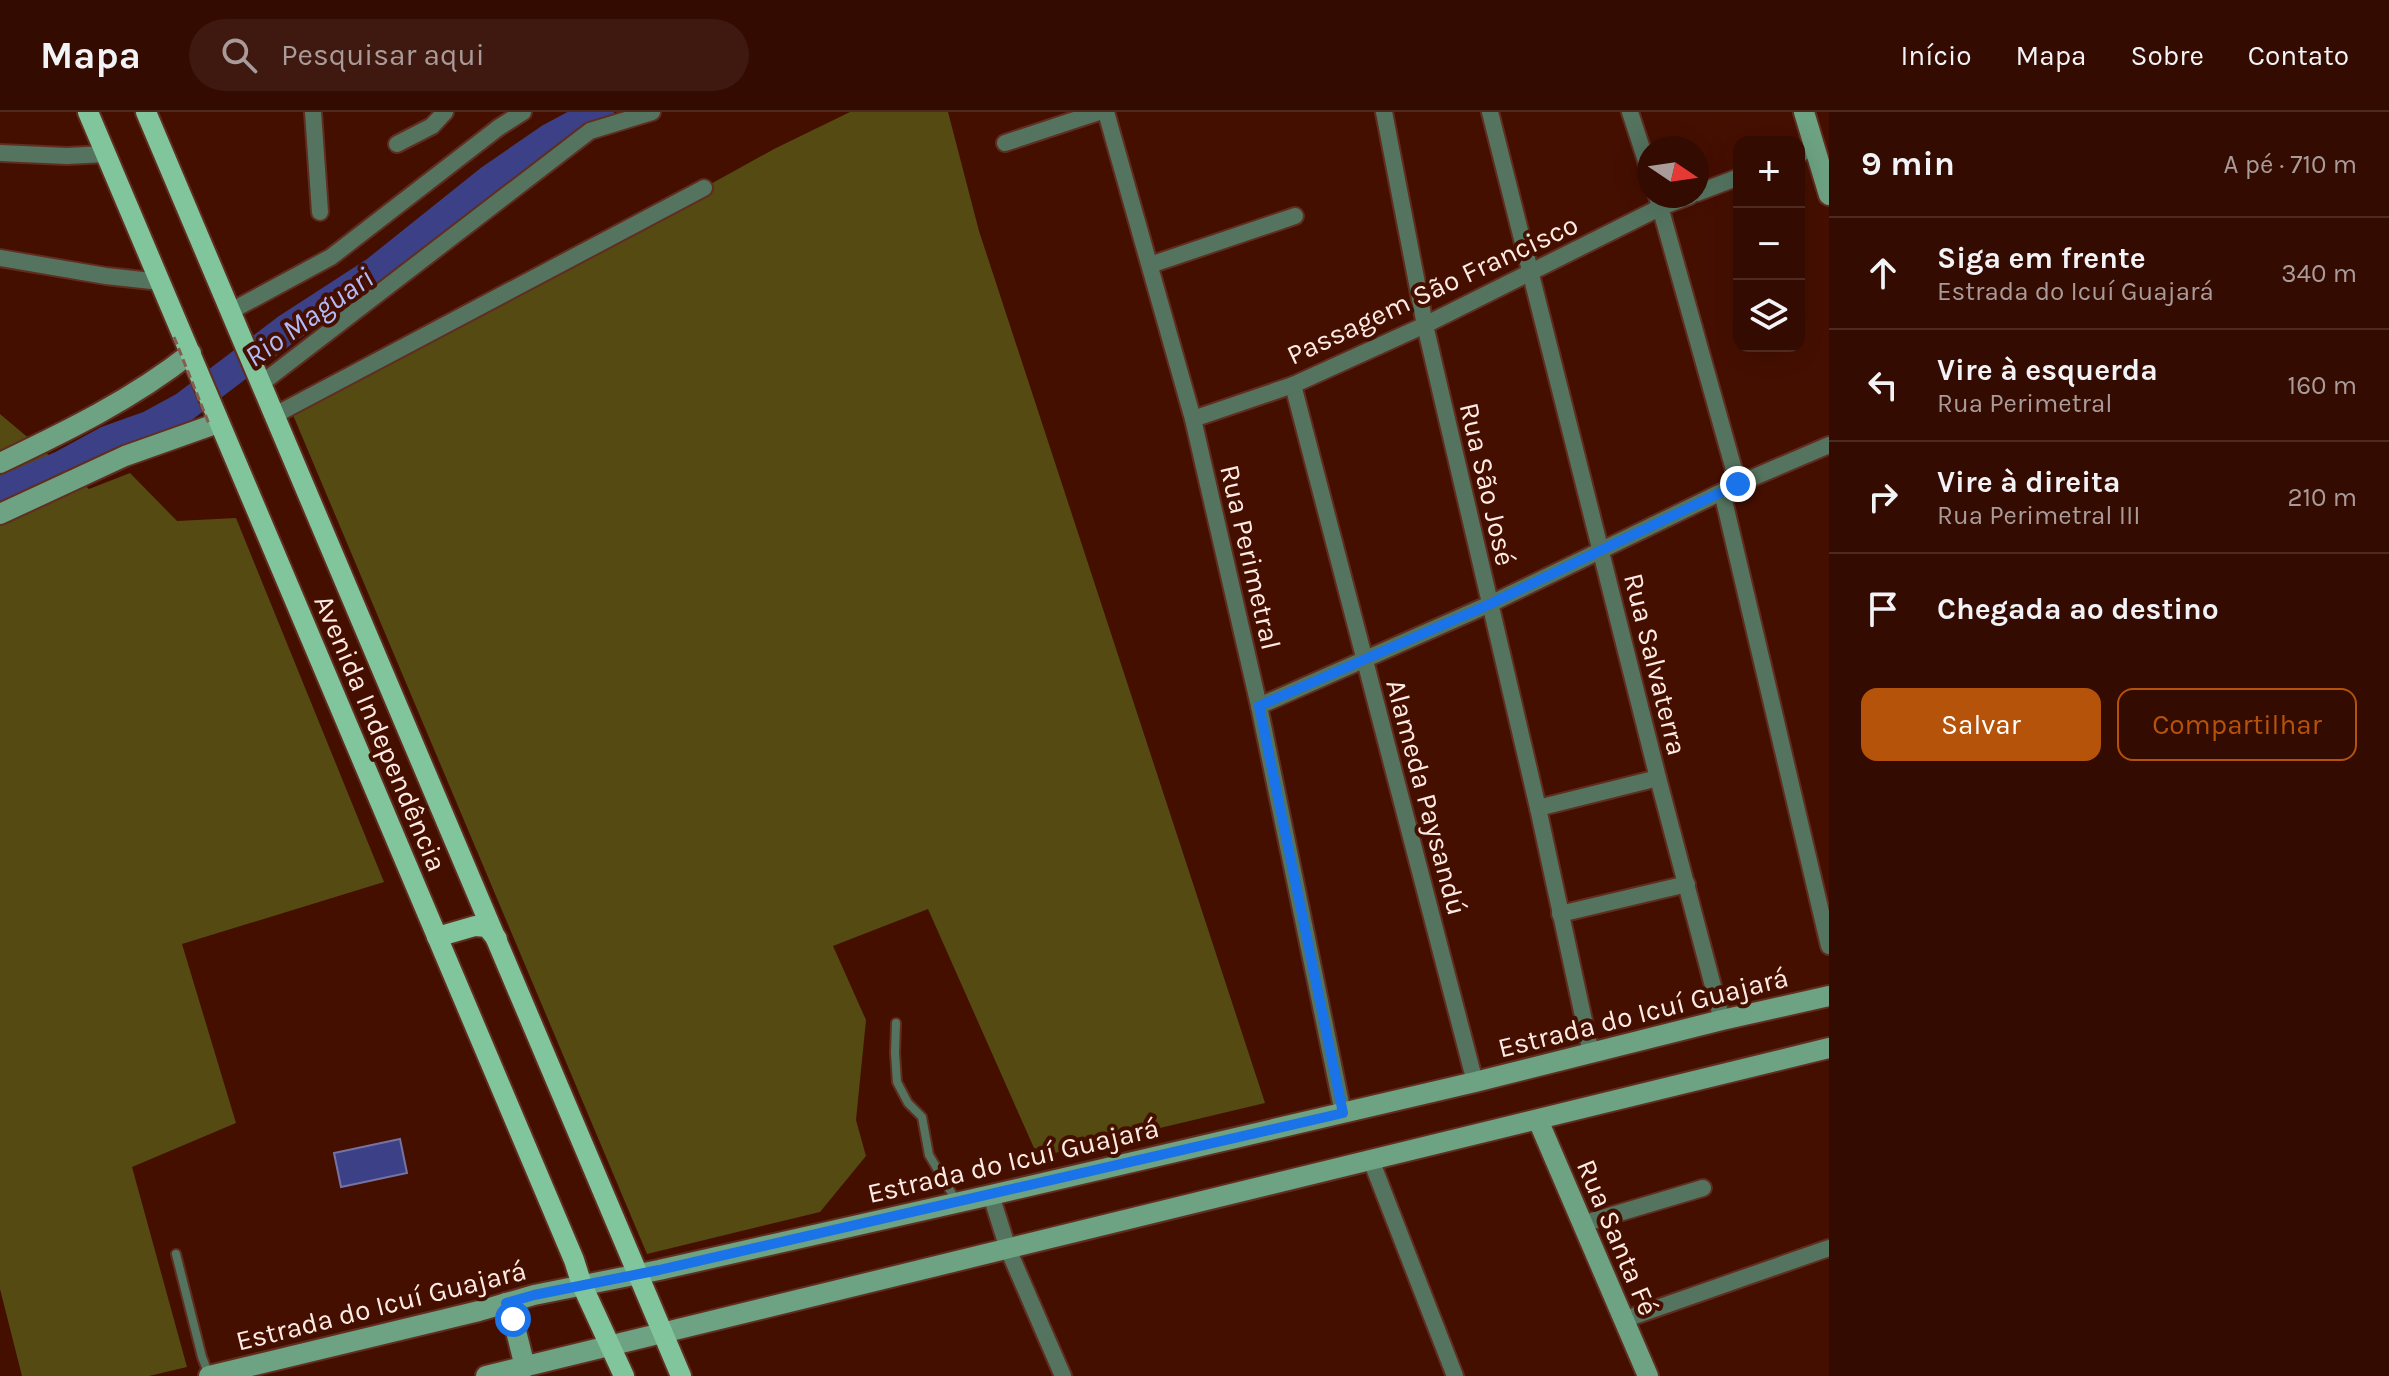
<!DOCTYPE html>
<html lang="pt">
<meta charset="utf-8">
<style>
:root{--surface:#340b00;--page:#3f190f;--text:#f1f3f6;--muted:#a99b99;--line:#4e2b22;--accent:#b45309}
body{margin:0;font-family:Karla,sans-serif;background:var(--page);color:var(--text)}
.controls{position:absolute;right:24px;top:24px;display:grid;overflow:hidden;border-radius:16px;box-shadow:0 8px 32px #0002}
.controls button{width:72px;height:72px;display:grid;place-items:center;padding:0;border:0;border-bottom:2px solid var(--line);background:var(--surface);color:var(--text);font:40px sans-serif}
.compass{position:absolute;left:1637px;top:24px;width:72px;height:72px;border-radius:50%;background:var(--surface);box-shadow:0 8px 32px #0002;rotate:103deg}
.stop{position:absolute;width:24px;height:24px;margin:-18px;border:6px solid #1a73e8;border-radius:50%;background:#fff}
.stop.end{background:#1a73e8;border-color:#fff;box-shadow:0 2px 8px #0008}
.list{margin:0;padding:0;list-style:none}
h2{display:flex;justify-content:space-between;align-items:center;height:104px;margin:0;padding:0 32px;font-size:34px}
h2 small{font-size:26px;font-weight:400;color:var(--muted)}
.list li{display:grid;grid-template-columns:52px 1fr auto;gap:24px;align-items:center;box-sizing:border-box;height:112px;padding:0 32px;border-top:2px solid var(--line)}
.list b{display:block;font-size:30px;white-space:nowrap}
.list p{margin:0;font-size:26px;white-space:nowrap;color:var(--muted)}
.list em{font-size:26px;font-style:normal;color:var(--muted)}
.actions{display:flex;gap:16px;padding:24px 32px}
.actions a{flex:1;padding:18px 0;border:2px solid var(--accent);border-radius:16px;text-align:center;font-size:28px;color:var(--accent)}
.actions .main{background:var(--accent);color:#fff}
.icon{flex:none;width:44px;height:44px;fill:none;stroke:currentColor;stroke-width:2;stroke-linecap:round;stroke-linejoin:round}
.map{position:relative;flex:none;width:1829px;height:1264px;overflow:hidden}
header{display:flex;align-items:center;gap:48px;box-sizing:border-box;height:112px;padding:0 40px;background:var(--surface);border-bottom:2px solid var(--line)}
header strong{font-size:38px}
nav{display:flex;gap:44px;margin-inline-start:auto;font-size:28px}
.search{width:560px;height:72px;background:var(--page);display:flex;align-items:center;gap:20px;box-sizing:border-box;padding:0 28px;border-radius:44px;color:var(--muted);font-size:30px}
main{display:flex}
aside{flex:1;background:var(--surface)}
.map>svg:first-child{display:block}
.green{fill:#554a11}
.water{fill:#3c4087;stroke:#7673a3;stroke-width:2}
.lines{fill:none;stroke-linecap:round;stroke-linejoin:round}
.river{stroke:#3c4087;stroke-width:30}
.lane-casing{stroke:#5f2e20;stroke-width:12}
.street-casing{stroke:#5f2e20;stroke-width:20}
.secondary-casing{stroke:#5f2e20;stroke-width:24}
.primary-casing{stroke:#5f2e20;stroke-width:24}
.lane{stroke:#547460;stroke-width:8}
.street{stroke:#547460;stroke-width:16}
.secondary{stroke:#6da282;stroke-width:20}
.primary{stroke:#80c59c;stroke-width:20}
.path-bridge{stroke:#855c50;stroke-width:3;stroke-dasharray:8 4;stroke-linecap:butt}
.route{stroke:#1a73e8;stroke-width:10}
.labels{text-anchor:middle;stroke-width:8;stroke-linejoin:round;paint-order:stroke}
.street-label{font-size:28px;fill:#feebe5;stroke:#450f00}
.water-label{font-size:30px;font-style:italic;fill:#b2bbf9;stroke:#450f00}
</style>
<header>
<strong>Mapa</strong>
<div class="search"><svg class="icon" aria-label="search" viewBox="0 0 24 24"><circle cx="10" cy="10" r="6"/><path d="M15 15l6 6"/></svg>Pesquisar aqui</div>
<nav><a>Início</a><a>Mapa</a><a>Sobre</a><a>Contato</a></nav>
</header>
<main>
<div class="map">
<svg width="1829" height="1264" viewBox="0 0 1829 1264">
<rect width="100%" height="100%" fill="#450f00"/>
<!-- green -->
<g class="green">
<polygon points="850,0 948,0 979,119 1265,991 1038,1045 928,797 833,834 866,908 856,1008 866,1044 820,1100 647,1142 293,303 774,37"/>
<polygon points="0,302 89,377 130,361 177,409 236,406 384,770 182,832 236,1011 132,1055 187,1255 149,1264 22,1264 0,1177"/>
</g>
<!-- water -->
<polygon class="water" points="400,1027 407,1061 341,1075 334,1041"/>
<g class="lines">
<!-- river -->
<polyline class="river" points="0,380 63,353 107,329 149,314 184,295 288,216 376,159 491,67 549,27 599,0"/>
<defs>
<g id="lane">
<polyline points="896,911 895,941 897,970 908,991 922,1005 929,1043 957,1090"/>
<polyline points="176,1142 202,1245 209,1263"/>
</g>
<g id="street">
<polyline points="313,0 320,100"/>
<polyline points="1106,0 1193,307 1259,594 1343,1001"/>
<polyline points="1384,0 1425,213 1538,696 1591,941"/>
<polyline points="1490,0 1658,666 1722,908"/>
<polyline points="1630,0 1649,58"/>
<polyline points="1005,31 1099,0"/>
<polyline points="397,32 432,14 445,0"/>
<polyline points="0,41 67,44 106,42"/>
<polyline points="1799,42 1815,35"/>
<polyline points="1697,81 1739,65"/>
<polyline points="1657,84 1738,372"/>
<polyline points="0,146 106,164 161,170"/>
<polyline points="1150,153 1295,104"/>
<polyline points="231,199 331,145 498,16 523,0"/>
<polyline points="262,271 590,19 652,0"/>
<polyline points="1293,273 1475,970"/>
<polyline points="275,303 704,76"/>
<polyline points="1193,307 1293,273 1425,213 1661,95 1690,84"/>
<polyline points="1722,380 1829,834"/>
<polyline points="1259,594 1490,492 1738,372 1829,333"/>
<polyline points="1538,696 1658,666"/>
<polyline points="1560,802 1687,772"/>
<polyline points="1371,1048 1455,1264"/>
<polyline points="991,1083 1008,1137 1063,1264"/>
<polyline points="1582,1112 1703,1076"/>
<polyline points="1623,1208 1829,1136"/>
</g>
<g id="secondary">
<polyline points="1804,0 1829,83"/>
<path d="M 0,351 C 67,319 133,287 191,241"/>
<polyline points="0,402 125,344 218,311"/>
<polyline points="1538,1008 1648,1264"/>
<polyline points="506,1191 513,1207 525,1255"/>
<polyline points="209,1264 479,1199 534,1183 659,1158 991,1083 1475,970 1722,908 1829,884"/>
<polyline points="486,1264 1829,936"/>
</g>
<g id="primary">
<polyline points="88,0 574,1148 582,1173 624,1264"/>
<polyline points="146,0 681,1264"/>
<polyline points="437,825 475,814 487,815 497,827"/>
</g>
</defs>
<!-- lane casing -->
<use href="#lane" class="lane-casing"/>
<!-- street casing -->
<use href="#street" class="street-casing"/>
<!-- secondary casing -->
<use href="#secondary" class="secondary-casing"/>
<!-- primary casing -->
<use href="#primary" class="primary-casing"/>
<!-- lane -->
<use href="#lane" class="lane"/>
<!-- street -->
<use href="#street" class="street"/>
<!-- secondary -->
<use href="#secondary" class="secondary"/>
<!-- primary -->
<use href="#primary" class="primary"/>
<!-- path-bridge -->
<polyline class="path-bridge" points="174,225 209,312"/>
</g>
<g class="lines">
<!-- route -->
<polyline class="route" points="513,1207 506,1191 534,1183 659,1158 1343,1001 1259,594 1490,492 1738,372"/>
</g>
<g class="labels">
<!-- street labels -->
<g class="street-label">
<text transform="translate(1432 177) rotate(-25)" y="10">Passagem São Francisco</text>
<text transform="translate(1488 372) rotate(77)" y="10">Rua São José</text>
<text transform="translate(1251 445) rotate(77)" y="10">Rua Perimetral</text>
<text transform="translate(1656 552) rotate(76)" y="10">Rua Salvaterra</text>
<text transform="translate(381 621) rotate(67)" y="10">Avenida Independência</text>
<text transform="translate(1427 685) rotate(75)" y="10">Alameda Paysandú</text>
<text transform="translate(1643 900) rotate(-14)" y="10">Estrada do Icuí Guajará</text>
<text transform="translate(1013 1048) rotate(-13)" y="10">Estrada do Icuí Guajará</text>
<text transform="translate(1618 1125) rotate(67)" y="10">Rua Santa Fé</text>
<text transform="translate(381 1193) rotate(-14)" y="10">Estrada do Icuí Guajará</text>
</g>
<!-- water labels -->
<g class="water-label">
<text transform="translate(309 205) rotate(-35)" y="10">Rio Maguari</text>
</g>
</g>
</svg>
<div class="controls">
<button>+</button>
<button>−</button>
<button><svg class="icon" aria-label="layers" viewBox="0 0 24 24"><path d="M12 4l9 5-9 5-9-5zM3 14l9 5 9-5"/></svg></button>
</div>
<svg class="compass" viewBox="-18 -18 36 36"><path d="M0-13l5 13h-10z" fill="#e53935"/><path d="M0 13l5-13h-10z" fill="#a99b99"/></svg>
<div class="stop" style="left:513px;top:1207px"></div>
<div class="stop end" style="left:1738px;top:372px"></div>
</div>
<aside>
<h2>9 min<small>A pé · 710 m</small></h2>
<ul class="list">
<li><svg class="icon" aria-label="ahead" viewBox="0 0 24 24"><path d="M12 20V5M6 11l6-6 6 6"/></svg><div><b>Siga em frente</b><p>Estrada do Icuí Guajará</p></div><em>340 m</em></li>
<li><svg class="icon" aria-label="left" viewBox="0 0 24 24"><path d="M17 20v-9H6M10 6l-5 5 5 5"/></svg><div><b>Vire à esquerda</b><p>Rua Perimetral</p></div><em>160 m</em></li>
<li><svg class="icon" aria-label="right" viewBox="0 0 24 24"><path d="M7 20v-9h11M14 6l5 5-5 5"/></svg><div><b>Vire à direita</b><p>Rua Perimetral III</p></div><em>210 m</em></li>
<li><svg class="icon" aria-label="arrive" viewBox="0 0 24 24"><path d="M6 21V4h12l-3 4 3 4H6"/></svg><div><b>Chegada ao destino</b></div></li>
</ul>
<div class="actions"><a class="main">Salvar</a><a>Compartilhar</a></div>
</aside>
</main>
